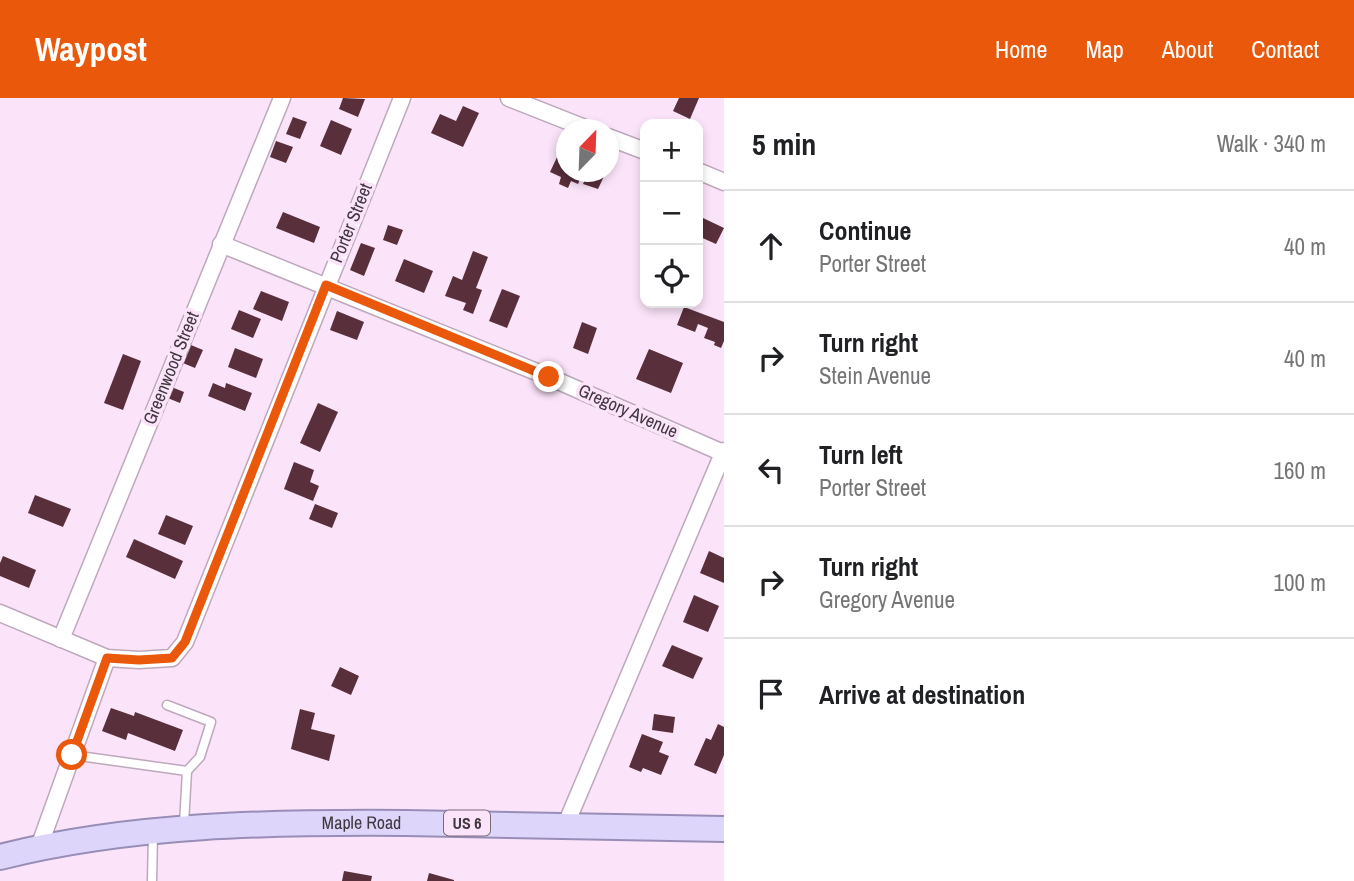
<!DOCTYPE html>
<meta charset="utf-8">
<style>
:root{--surface:#fff;--page:#f2f2f2;--text:#202124;--muted:#757577;--line:#e0e0e0;--accent:#ea580c}
body{margin:0;font-family:"Archivo Narrow",sans-serif;background:var(--page);color:var(--text)}
.controls{position:absolute;right:21px;top:21px;display:grid;overflow:hidden;border-radius:14px;box-shadow:0 4px 10px #0003}
.controls button{width:63px;height:63px;display:grid;place-items:center;padding:0;border:0;border-bottom:2px solid var(--line);background:var(--surface);color:var(--text);font:35px sans-serif}
.compass{position:absolute;left:556px;top:21px;width:63px;height:63px;border-radius:50%;background:var(--surface);box-shadow:0 4px 10px #0003;rotate:23deg}
.stop{position:absolute;width:21px;height:21px;margin:-16px;border:5px solid #ea580c;border-radius:50%;background:#fff}
.stop.end{background:#ea580c;border-color:#fff;box-shadow:0 2px 7px #0008}
.list{margin:0;padding:0;list-style:none}
h2{display:flex;justify-content:space-between;align-items:center;height:91px;margin:0;padding:0 28px;font-size:30px}
h2 small{font-size:23px;font-weight:400;color:var(--muted)}
.list li{display:grid;grid-template-columns:46px 1fr auto;gap:21px;align-items:center;box-sizing:border-box;height:112px;padding:0 28px;border-top:2px solid var(--line)}
.list b{display:block;font-size:26px;white-space:nowrap}
.list p{margin:0;font-size:23px;white-space:nowrap;color:var(--muted)}
.list em{font-size:23px;font-style:normal;color:var(--muted)}
.icon{flex:none;width:38px;height:38px;fill:none;stroke:currentColor;stroke-width:2;stroke-linecap:round;stroke-linejoin:round}
.map{position:relative;flex:none;width:724px;height:783px;overflow:hidden}
header{display:flex;align-items:center;gap:42px;box-sizing:border-box;height:98px;padding:0 35px;background:var(--accent);color:#fff}
header strong{font-size:33px}
nav{display:flex;gap:38px;margin-inline-start:auto;font-size:24px}
main{display:flex}
aside{flex:1;background:var(--surface)}
.map>svg:first-child{display:block}
.building{fill:#582f3b}
.lines{fill:none;stroke-linecap:round;stroke-linejoin:round}
.lane-casing{stroke:#bea8bc;stroke-width:11}
.street-casing{stroke:#bea8bc;stroke-width:19}
.primary-casing{stroke:#988db7;stroke-width:28}
.lane{stroke:#fff;stroke-width:8}
.street{stroke:#fff;stroke-width:16}
.primary{stroke:#ddd6fa;stroke-width:24}
.route{stroke:#ea580c;stroke-width:9}
.labels{text-anchor:middle;stroke-width:7;stroke-linejoin:round;paint-order:stroke}
.shield{fill:#fbe4f9;stroke:#786b78;stroke-width:2}
.shield-label{font-size:16px;font-weight:bold;fill:#403740}
.street-label{font-size:18px;fill:#403740;stroke:#fbe4f9}
</style>
<header>
<strong>Waypost</strong>
<nav><a>Home</a><a>Map</a><a>About</a><a>Contact</a></nav>
</header>
<main>
<div class="map">
<svg width="724" height="783" viewBox="0 0 724 783">
<rect width="100%" height="100%" fill="#fbe4f9"/>
<!-- building -->
<g class="building">
<polygon points="343,0 365,1 358,19 339,11"/>
<polygon points="679,0 699,0 690,21 673,13"/>
<polygon points="463,8 479,15 463,49 431,35 440,16 456,23"/>
<polygon points="293,19 307,24 300,41 286,36"/>
<polygon points="331,22 352,31 341,57 320,48"/>
<polygon points="276,43 293,49 286,65 270,59"/>
<polygon points="559,55 566,59 566,74 583,74 578,86 571,83 568,90 559,86 561,79 550,74"/>
<polygon points="588,74 606,74 598,91 583,86"/>
<polygon points="283,114 320,129 314,145 276,130"/>
<polygon points="703,120 724,130 716,146 698,138 698,132"/>
<polygon points="388,127 403,132 397,147 383,142"/>
<polygon points="361,145 375,150 364,178 350,172"/>
<polygon points="473,153 488,159 476,190 482,192 473,216 463,212 466,205 445,198 453,178 462,182"/>
<polygon points="404,161 433,173 424,195 395,183"/>
<polygon points="502,191 520,198 507,230 489,223"/>
<polygon points="261,193 289,204 282,223 253,211"/>
<polygon points="684,209 724,224 724,243 721,250 714,247 715,244 704,240 708,230 698,226 695,234 677,227"/>
<polygon points="239,212 261,221 253,240 231,231"/>
<polygon points="337,213 364,224 357,242 330,232"/>
<polygon points="582,224 597,230 588,256 573,250"/>
<polygon points="186,245 203,252 195,270 178,263"/>
<polygon points="235,250 263,261 256,280 228,269"/>
<polygon points="649,251 683,265 671,295 636,281"/>
<polygon points="123,256 141,263 123,312 104,305"/>
<polygon points="213,285 225,290 226,285 252,295 245,313 208,298"/>
<polygon points="169,288 184,294 180,305 165,299"/>
<polygon points="318,305 338,314 320,354 300,345"/>
<polygon points="294,364 314,372 310,384 319,388 313,403 284,391"/>
<polygon points="35,397 71,411 63,429 28,415"/>
<polygon points="315,406 338,415 332,430 309,421"/>
<polygon points="166,417 193,428 185,447 158,436"/>
<polygon points="134,441 183,463 175,481 126,459"/>
<polygon points="709,453 724,460 724,485 700,475"/>
<polygon points="3,458 36,472 29,490 0,478 0,465"/>
<polygon points="694,497 719,508 708,534 683,524"/>
<polygon points="672,547 703,560 693,581 662,568"/>
<polygon points="340,569 359,578 351,597 331,588"/>
<polygon points="111,610 134,618 135,614 183,632 175,653 128,635 126,642 102,633"/>
<polygon points="300,611 315,615 311,631 335,637 329,663 291,651"/>
<polygon points="654,616 675,619 673,635 652,632"/>
<polygon points="718,626 724,629 724,657 716,676 694,667 706,640 711,642"/>
<polygon points="642,636 663,644 659,654 669,658 661,677 643,670 641,674 629,669"/>
<polygon points="344,773 372,778 371,783 342,783"/>
<polygon points="429,775 454,782 454,783 427,783"/>
</g>
<g class="lines">
<defs>
<g id="lane">
<polyline points="167,607 211,624 200,659 187,673"/>
<polyline points="72,657 187,673 184,726"/>
<polyline points="152,783 153,737"/>
</g>
<g id="street">
<polyline points="509,0 590,32"/>
<polyline points="608,39 645,53"/>
<polyline points="698,73 724,84"/>
<polyline points="221,146 549,279 723,355"/>
<polyline points="0,515 107,560 139,562 172,560 185,544 402,0"/>
<polyline points="61,541 282,0"/>
<polyline points="566,726 724,353"/>
<polyline points="39,749 107,560"/>
</g>
<g id="primary">
<path id="s1" d="M 0,759 C 130,726 272,724 406,725 C 512,726 618,728 724,731"/>
</g>
</defs>
<!-- lane casing -->
<use href="#lane" class="lane-casing"/>
<!-- street casing -->
<use href="#street" class="street-casing"/>
<!-- primary casing -->
<use href="#primary" class="primary-casing"/>
<!-- lane -->
<use href="#lane" class="lane"/>
<!-- street -->
<use href="#street" class="street"/>
<!-- primary -->
<use href="#primary" class="primary"/>
</g>
<g class="lines">
<!-- route -->
<polyline class="route" points="72,657 107,560 139,562 172,560 185,544 326,187 549,279"/>
</g>
<g class="labels">
<!-- shield labels -->
<rect class="shield" x="444" y="712.5" width="46" height="25" rx="5"/>
<g class="shield-label">
<text x="467" y="731">US 6</text>
</g>
<!-- street labels -->
<g class="street-label">
<text transform="translate(351 125) rotate(-68)" y="6">Porter Street</text>
<text transform="translate(171 270) rotate(-68)" y="6">Greenwood Street</text>
<text transform="translate(628 313) rotate(24)" y="6">Gregory Avenue</text>
<text dy="6" stroke="none"><textPath href="#s1" startOffset="364">Maple Road</textPath></text>
</g>
</g>
</svg>
<div class="controls">
<button>+</button>
<button>−</button>
<button><svg class="icon" aria-label="locate" viewBox="0 0 24 24"><circle cx="12" cy="12" r="6"/><path d="M12 2v4M12 18v4M2 12h4M18 12h4"/></svg></button>
</div>
<svg class="compass" viewBox="-18 -18 36 36"><path d="M0-13l5 13h-10z" fill="#e53935"/><path d="M0 13l5-13h-10z" fill="#757577"/></svg>
<div class="stop" style="left:72px;top:657px"></div>
<div class="stop end" style="left:549px;top:279px"></div>
</div>
<aside>
<h2>5 min<small>Walk · 340 m</small></h2>
<ul class="list">
<li><svg class="icon" aria-label="ahead" viewBox="0 0 24 24"><path d="M12 20V5M6 11l6-6 6 6"/></svg><div><b>Continue</b><p>Porter Street</p></div><em>40 m</em></li>
<li><svg class="icon" aria-label="right" viewBox="0 0 24 24"><path d="M7 20v-9h11M14 6l5 5-5 5"/></svg><div><b>Turn right</b><p>Stein Avenue</p></div><em>40 m</em></li>
<li><svg class="icon" aria-label="left" viewBox="0 0 24 24"><path d="M17 20v-9H6M10 6l-5 5 5 5"/></svg><div><b>Turn left</b><p>Porter Street</p></div><em>160 m</em></li>
<li><svg class="icon" aria-label="right" viewBox="0 0 24 24"><path d="M7 20v-9h11M14 6l5 5-5 5"/></svg><div><b>Turn right</b><p>Gregory Avenue</p></div><em>100 m</em></li>
<li><svg class="icon" aria-label="arrive" viewBox="0 0 24 24"><path d="M6 21V4h12l-3 4 3 4H6"/></svg><div><b>Arrive at destination</b></div></li>
</ul>
</aside>
</main>
